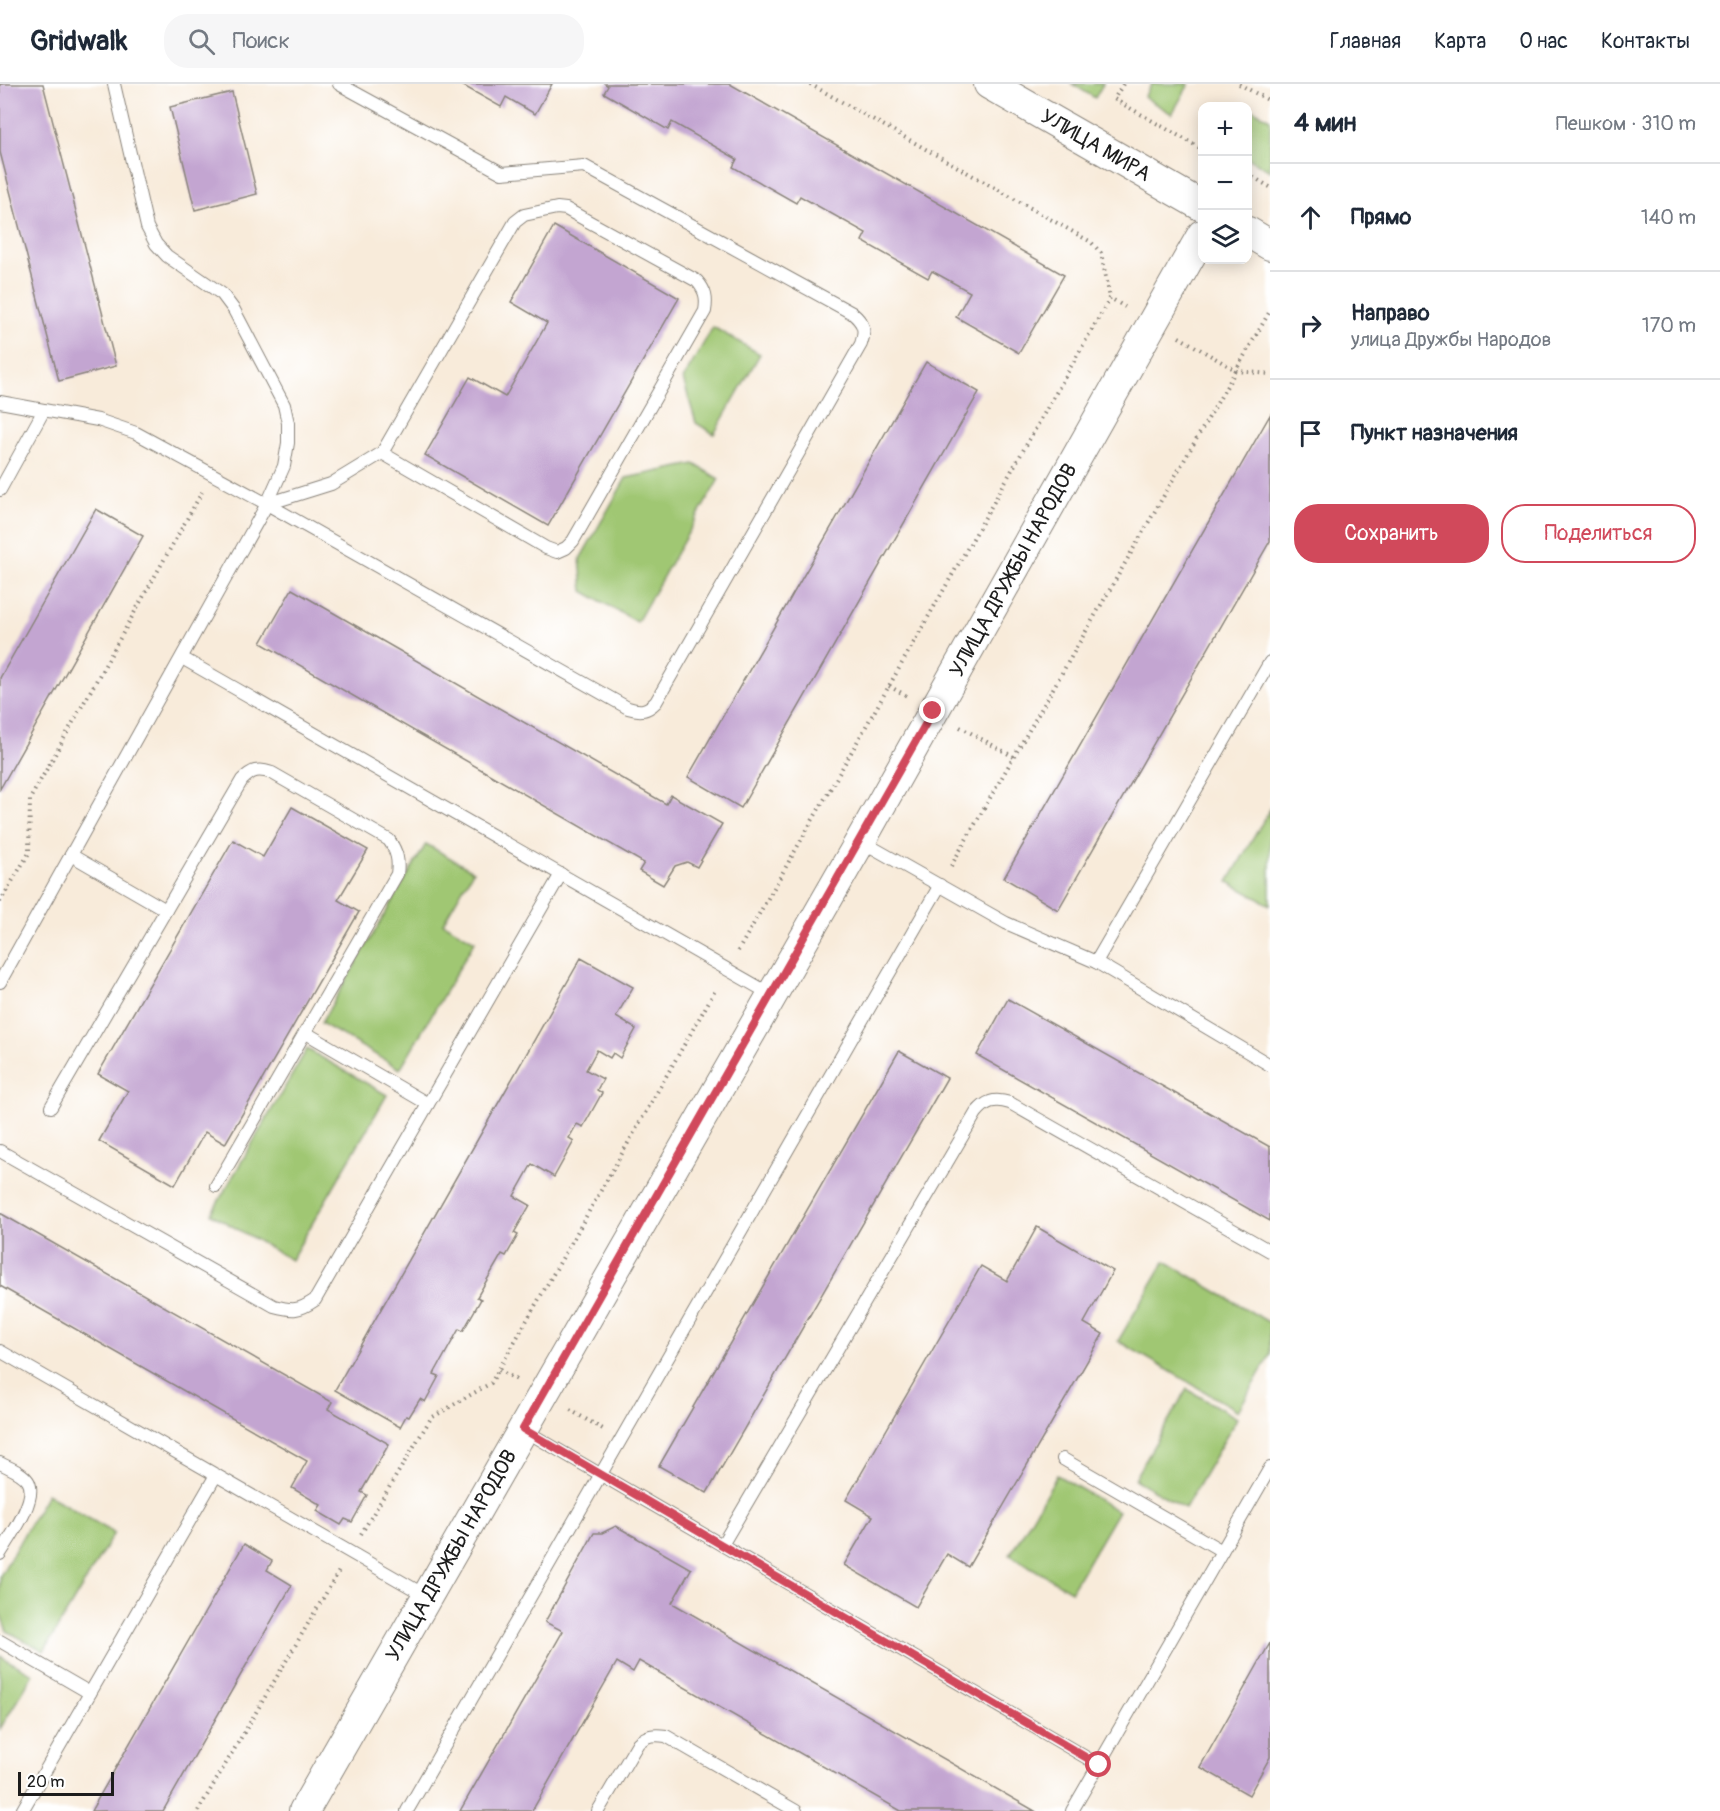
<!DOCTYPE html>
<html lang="ru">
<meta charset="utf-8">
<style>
:root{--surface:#fff;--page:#f6f6f7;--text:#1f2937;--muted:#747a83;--line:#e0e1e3;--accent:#d1495b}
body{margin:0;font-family:Pangolin,sans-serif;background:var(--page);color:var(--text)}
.controls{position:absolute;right:18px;top:18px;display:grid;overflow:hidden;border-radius:12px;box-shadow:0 3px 15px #0003}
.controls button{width:54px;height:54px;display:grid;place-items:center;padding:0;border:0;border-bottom:2px solid var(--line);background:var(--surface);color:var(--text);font:30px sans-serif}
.scale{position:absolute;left:18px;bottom:15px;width:96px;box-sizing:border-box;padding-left:6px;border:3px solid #1c1c1c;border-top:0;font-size:16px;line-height:21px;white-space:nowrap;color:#1c1c1c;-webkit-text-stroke:4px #fff;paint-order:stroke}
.stop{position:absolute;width:18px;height:18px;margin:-14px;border:4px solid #d1495b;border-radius:50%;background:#fff}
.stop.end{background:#d1495b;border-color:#fff;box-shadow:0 2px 6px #0008}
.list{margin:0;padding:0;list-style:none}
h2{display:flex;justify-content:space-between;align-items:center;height:78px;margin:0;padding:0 24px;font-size:26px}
h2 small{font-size:20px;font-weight:400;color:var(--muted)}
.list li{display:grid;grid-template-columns:39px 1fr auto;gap:18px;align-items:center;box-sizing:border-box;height:108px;padding:0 24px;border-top:2px solid var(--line)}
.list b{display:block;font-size:22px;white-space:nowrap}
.list p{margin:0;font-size:20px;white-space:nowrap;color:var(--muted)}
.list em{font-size:20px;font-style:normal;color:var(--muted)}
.actions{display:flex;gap:12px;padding:18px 24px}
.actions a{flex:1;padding:14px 0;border:2px solid var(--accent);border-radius:24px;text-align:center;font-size:21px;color:var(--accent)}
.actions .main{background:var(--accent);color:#fff}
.icon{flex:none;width:33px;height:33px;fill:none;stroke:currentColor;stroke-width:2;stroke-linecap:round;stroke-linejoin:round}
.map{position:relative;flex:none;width:1270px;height:1727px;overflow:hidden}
header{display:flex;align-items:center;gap:36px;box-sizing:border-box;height:84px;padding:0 30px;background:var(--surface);border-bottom:2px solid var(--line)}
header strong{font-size:28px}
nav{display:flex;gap:33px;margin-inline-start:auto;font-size:21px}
.search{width:420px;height:54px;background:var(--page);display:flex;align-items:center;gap:15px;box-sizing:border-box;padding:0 21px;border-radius:24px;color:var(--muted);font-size:22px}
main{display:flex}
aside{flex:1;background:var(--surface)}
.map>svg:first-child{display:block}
.green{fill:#a0c773;stroke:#5e7248;stroke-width:1.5}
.building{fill:#c3a5d1}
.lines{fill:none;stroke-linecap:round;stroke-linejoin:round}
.service-casing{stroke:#8a847b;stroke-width:14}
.tertiary-casing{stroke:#8a847b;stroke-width:32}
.path{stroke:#8a847b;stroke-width:4;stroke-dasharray:1.5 4.5;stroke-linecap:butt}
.service{stroke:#fff;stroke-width:12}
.tertiary{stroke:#fff;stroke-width:30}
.route{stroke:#d1495b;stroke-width:8}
.labels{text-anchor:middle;stroke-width:4.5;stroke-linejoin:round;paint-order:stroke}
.street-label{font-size:21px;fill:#1c1c1c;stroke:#fff}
</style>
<header>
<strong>Gridwalk</strong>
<div class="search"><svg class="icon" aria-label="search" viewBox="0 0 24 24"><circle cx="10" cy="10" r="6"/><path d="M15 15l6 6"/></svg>Поиск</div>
<nav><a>Главная</a><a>Карта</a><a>О нас</a><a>Контакты</a></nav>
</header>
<main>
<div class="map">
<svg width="1270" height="1727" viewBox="0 0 1270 1727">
<rect width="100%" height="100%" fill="#fff"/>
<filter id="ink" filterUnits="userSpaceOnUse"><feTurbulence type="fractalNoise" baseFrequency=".0167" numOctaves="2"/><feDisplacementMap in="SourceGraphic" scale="12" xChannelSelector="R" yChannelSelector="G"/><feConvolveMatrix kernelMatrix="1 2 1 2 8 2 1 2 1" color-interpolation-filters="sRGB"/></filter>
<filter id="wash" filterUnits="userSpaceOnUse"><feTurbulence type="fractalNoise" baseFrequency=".008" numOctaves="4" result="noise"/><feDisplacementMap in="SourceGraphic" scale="24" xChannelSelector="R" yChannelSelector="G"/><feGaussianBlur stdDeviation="1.35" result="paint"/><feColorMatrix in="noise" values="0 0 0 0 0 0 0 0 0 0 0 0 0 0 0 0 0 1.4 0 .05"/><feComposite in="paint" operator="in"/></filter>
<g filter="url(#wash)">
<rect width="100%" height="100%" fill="#f8ebda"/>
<!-- green -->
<g class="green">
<polygon points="1072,0 1103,0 1095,14"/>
<polygon points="1152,0 1189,0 1172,30 1144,13"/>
<polygon points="1248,23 1270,35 1270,87 1248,74"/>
<polygon points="713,243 760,270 714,350 696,339 683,295"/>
<polygon points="694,380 719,395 637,538 583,507 580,475 626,394"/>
<polygon points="1270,725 1270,821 1228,798"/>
<polygon points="426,760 473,787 443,839 475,857 400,985 321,939"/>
<polygon points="307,965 387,1011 291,1176 211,1130"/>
<polygon points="1165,1177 1270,1239 1270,1271 1238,1327 1118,1257"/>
<polygon points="1187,1305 1237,1334 1185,1424 1134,1395"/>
<polygon points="1057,1391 1118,1427 1071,1507 1010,1471"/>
<polygon points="47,1410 114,1449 44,1567 7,1547 0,1529 0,1492"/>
<polygon points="0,1572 33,1590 0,1645"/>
</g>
<g id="blocks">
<!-- building -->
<g class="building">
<polygon points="0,0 43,0 116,282 59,297 0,68"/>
<polygon points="460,0 552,0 535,30 506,13 501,23"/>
<polygon points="605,0 730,0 1064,191 1019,269 956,233 970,208 932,187 928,194 862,157 866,149 800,112 796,119 733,83 737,75 672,38 668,46 604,9 608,2"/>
<polygon points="232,8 257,110 195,126 170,23"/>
<polygon points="554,142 679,214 548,442 425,371 470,293 505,313 547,239 511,218"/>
<polygon points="926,278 979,308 741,724 688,693"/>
<polygon points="1270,331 1270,457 1058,826 1004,794"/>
<polygon points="96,425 143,452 0,705 0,594"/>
<polygon points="292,505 666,720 671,711 722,740 697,783 687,778 675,782 663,801 639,787 644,779 261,559"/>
<polygon points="292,723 368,766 338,816 359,828 225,1060 205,1048 175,1101 99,1057 128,1007 98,990 233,756 263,773"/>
<polygon points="581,874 633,903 616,933 636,945 620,974 613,969 610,974 597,966 586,986 603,995 597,1006 602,1009 583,1043 577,1040 569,1054 574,1057 554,1093 532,1080 514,1112 530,1121 514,1149 518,1151 506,1172 502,1170 477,1213 481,1215 463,1247 459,1245 434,1290 439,1292 425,1318 420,1315 409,1333 406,1332 400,1343 335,1306"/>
<polygon points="1008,915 1270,1063 1270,1137 977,971"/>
<polygon points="899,967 947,994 707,1409 659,1382"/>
<polygon points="0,1129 332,1318 328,1325 389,1360 361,1408 367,1411 352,1438 345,1435 341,1441 317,1427 321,1421 292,1404 307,1377 0,1202"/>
<polygon points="1037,1143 1113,1187 1084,1239 1103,1250 968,1483 947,1470 916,1523 844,1481 873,1432 846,1416 981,1182 1007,1197"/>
<polygon points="616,1442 691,1485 672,1519 1035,1727 901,1727 639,1577 633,1588 617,1578 532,1727 460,1727 563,1547 545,1538 594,1449 602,1449"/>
<polygon points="244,1460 272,1477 267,1486 292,1501 163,1727 91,1727"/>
<polygon points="1270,1559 1270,1673 1249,1711 1200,1683"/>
</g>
</g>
</g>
<g filter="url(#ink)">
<use href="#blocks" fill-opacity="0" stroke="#8a847b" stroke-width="1.5"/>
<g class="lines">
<defs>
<g id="service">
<path d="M 557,124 L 566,125 L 697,197 C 706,207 707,215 705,227 L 573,457 L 566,464 L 557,468 L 546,464 L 382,369 L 515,138 L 524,131 Z"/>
<path d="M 0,318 L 98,336 L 136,349 L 267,420 L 628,624 C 641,628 647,627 656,618 L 861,260 C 866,246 864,239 852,229 L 584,82 L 502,89 L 339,0"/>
<polyline points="0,406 44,326"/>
<polyline points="267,420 331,400 382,369"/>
<polyline points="182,574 772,911"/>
<polyline points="861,757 1006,839 1096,878 1270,981"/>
<polyline points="71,771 166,826"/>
<polyline points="1096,878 1270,578"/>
<polyline points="0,898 267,420 284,382 288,359 288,339 284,321 234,226 222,210 167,172 156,160 147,143 114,0"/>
<polyline points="306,949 428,1020"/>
<path d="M 51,1023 L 242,696 C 252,686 258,684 272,689 L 389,756 C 397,768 399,776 397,790 L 216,1102"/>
<path d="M 0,1067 L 274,1222 C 293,1227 299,1227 315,1216 L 561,790"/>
<polyline points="0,1267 428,1513"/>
<polyline points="524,1346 722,1461"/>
<polyline points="1063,1375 1222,1467"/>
<path d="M 0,1379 C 9,1384 22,1388 28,1397 C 39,1414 9,1455 0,1470"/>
<polyline points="0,1557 90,1609"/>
<path d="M 1099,1681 L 722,1461 L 976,1029 C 986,1017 994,1014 1010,1019 L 1270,1167"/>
<polyline points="22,1727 216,1391"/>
<polyline points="407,1727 940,801"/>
<path d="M 598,1727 L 638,1659 C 647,1651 654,1650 666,1652 L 796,1727"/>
<polyline points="1072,1727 1270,1384"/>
</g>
<g id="tertiary">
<polyline points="989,0 1202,122"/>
<polyline points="1248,148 1270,161"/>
<polyline points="304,1727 861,756 1202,151"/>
</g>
</defs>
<!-- service casing -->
<use href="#service" class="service-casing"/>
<!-- tertiary casing -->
<use href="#tertiary" class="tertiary-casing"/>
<!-- path -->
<g class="path">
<polyline points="810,0 1091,158 1101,169 1110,214"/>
<polyline points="1123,0 1114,15 1202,65"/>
<polyline points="1239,0 1270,17"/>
<polyline points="1248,90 1270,103"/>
<polyline points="1179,253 1237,287 1270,290"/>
<polyline points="889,602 907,612"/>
<polyline points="960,643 1014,673"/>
<polyline points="951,782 1270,227"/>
<polyline points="0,818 29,769 30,715 202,408"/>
<polyline points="738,867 1110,214 1125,223"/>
<polyline points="499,1286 517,1296"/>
<polyline points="570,1326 603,1345"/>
<polyline points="361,1450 431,1334 491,1299 716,905"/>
<polyline points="198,1727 339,1487"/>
</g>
<!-- service -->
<use href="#service" class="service"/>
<!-- tertiary -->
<use href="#tertiary" class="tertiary"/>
</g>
</g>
<g class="lines" filter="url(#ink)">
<!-- route -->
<polyline class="route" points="933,627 523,1345 1099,1681"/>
</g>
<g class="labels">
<!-- street labels -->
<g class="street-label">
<text transform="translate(1096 61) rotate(30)" y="7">УЛИЦА МИРА</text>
<text transform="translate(1013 486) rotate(-61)" y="7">УЛИЦА ДРУЖБЫ НАРОДОВ</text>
<text transform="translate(451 1471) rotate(-60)" y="7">УЛИЦА ДРУЖБЫ НАРОДОВ</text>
</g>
</g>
</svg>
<div class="controls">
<button>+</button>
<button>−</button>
<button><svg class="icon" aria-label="layers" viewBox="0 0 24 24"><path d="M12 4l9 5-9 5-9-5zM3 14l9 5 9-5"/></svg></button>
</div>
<div class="scale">20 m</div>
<div class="stop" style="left:1099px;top:1681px"></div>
<div class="stop end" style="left:933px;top:627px"></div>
</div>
<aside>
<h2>4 мин<small>Пешком · 310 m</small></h2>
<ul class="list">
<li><svg class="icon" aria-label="ahead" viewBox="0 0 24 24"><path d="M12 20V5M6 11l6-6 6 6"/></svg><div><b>Прямо</b></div><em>140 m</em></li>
<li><svg class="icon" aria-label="right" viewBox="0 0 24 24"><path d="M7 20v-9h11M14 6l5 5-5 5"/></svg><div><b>Направо</b><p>улица Дружбы Народов</p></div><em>170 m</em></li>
<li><svg class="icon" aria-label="arrive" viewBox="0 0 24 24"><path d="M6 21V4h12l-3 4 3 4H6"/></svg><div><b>Пункт назначения</b></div></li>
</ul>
<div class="actions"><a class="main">Сохранить</a><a>Поделиться</a></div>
</aside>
</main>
